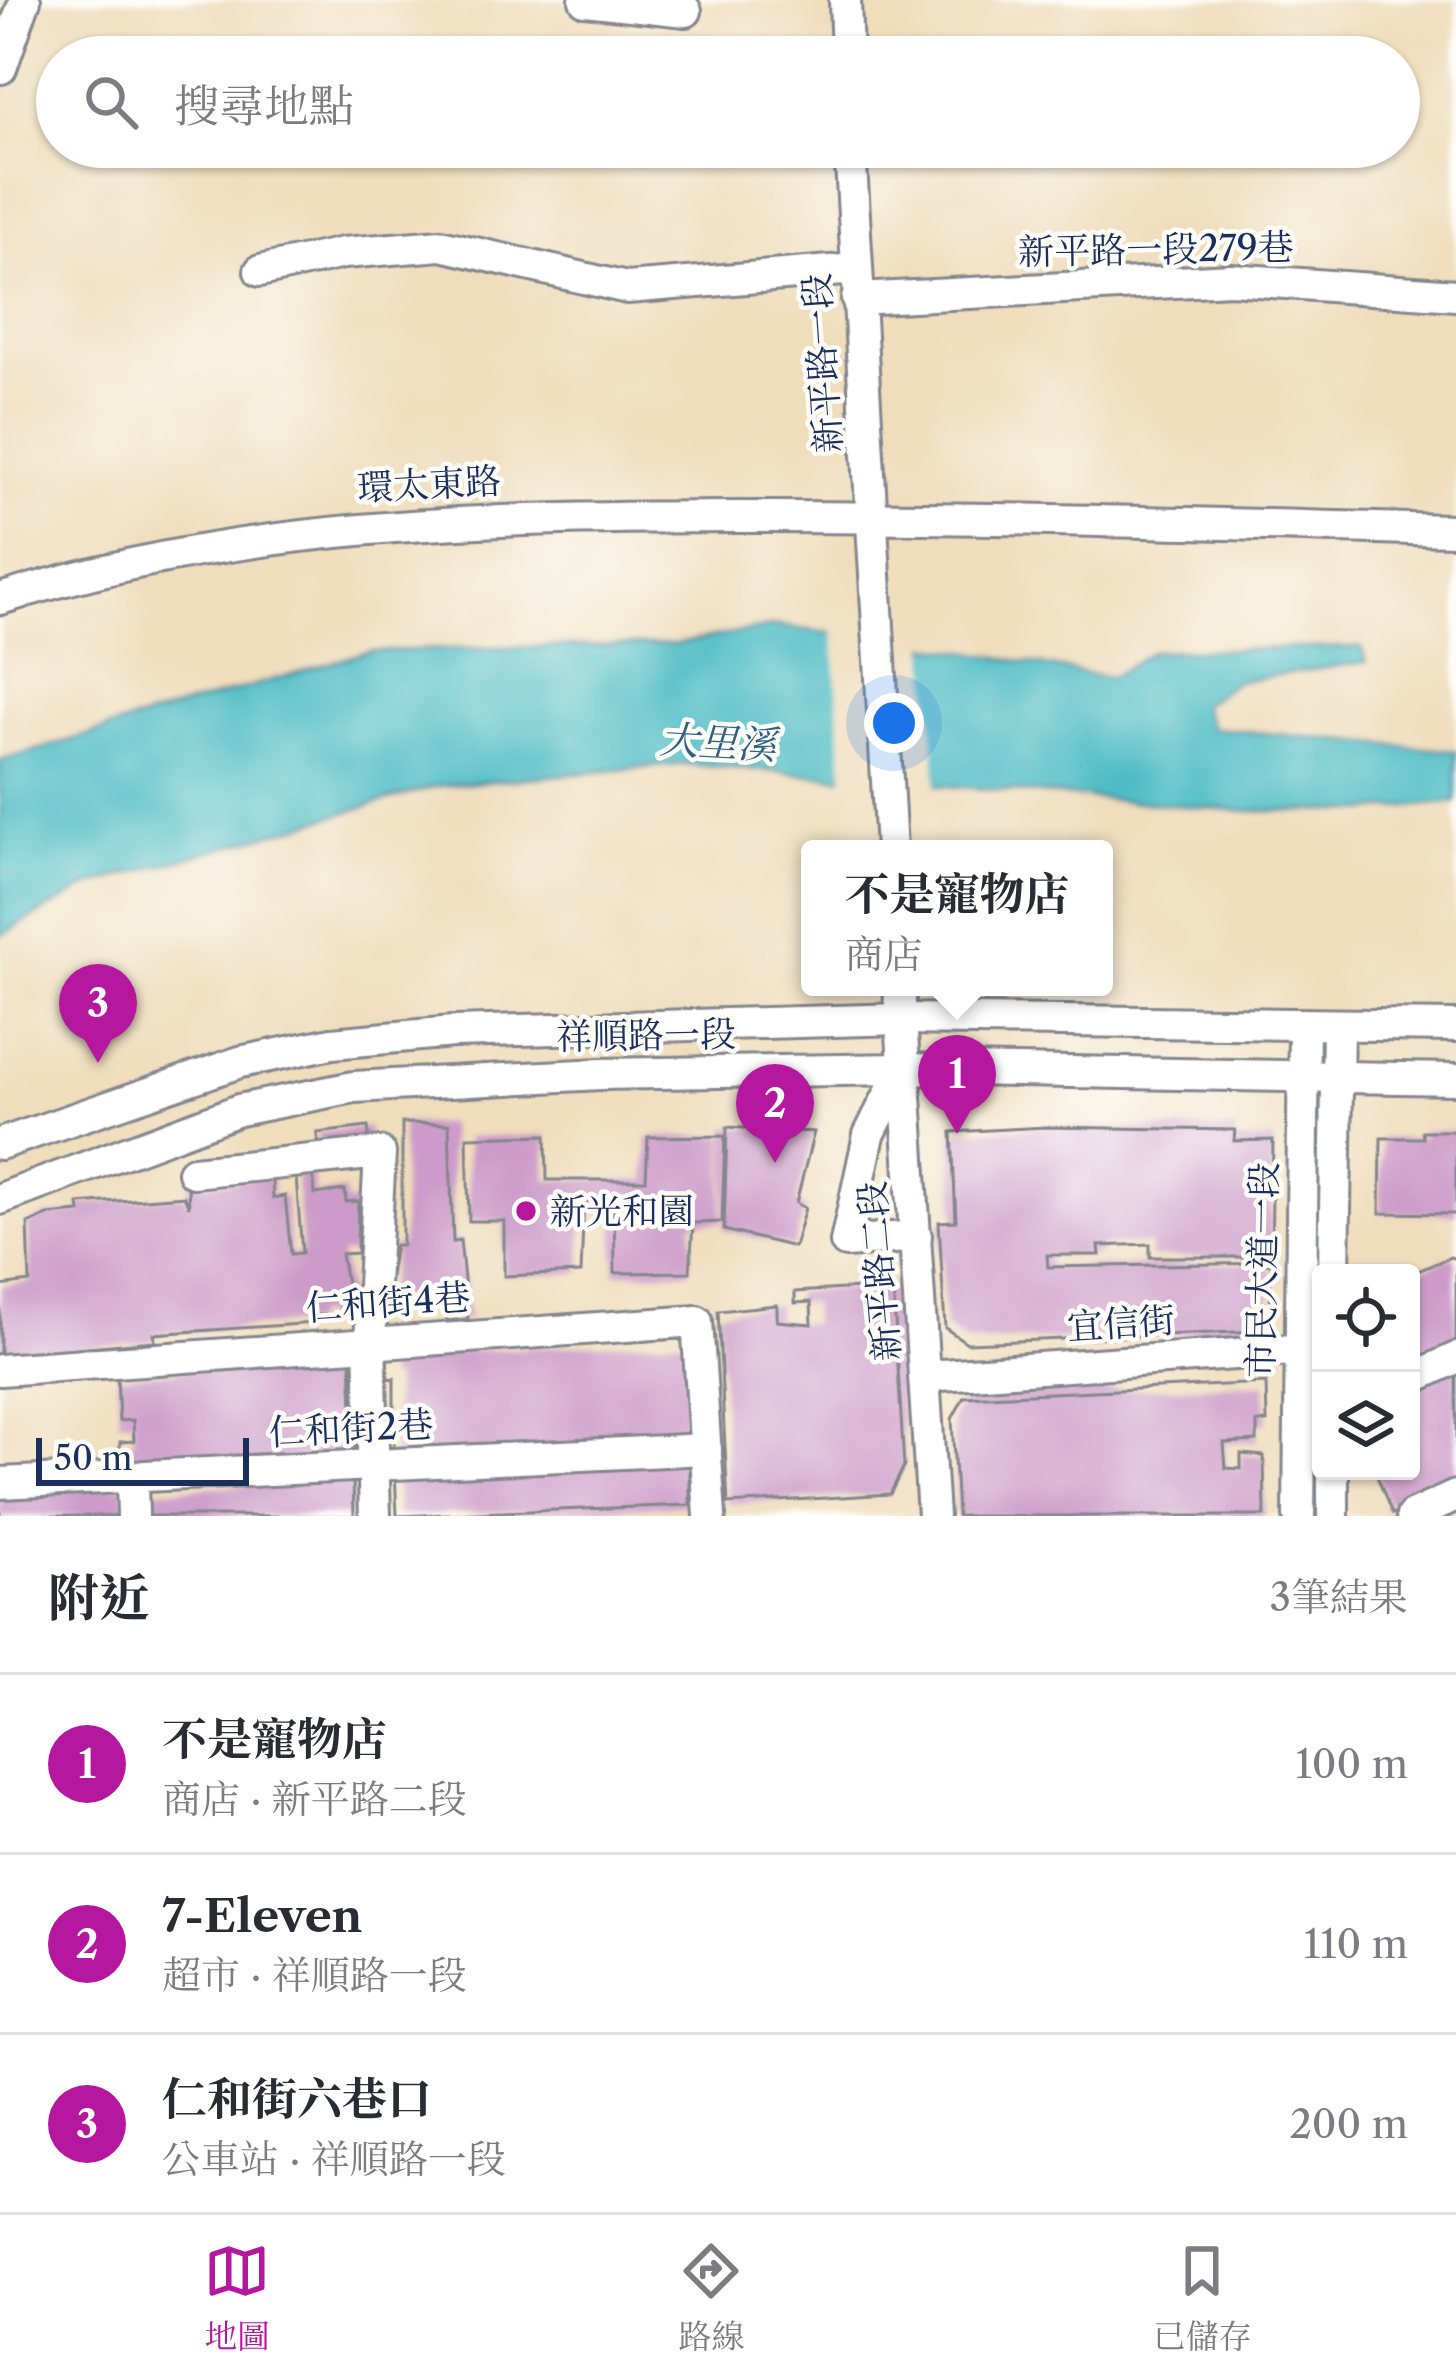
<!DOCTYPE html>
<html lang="zh-TW">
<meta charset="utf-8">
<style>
:root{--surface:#fff;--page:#f2f2f3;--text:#2b2b33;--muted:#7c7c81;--line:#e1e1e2;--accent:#b5179e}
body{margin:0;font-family:"Libre Caslon Text","Noto Serif TC",serif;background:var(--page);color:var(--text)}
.controls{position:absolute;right:36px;bottom:36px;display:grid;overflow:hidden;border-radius:12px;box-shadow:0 3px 9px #0004}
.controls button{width:108px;height:108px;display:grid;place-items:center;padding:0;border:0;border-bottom:3px solid var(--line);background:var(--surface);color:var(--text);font:60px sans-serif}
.scale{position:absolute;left:36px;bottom:30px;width:213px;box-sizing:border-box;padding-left:12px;border:6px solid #1b2f5e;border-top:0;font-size:33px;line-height:42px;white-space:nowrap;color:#1b2f5e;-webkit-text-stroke:9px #fdfcf7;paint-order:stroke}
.you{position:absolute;left:894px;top:723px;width:42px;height:42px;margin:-30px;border:9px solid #fff;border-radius:50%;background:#1a73e8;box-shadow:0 0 0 18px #1a73e833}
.badge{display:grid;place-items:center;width:78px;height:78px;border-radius:50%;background:var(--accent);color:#fff;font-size:39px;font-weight:700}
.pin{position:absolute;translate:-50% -99px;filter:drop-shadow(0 3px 6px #0008)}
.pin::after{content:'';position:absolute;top:63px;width:42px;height:36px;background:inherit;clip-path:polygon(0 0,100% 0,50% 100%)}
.popup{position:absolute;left:801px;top:840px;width:312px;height:156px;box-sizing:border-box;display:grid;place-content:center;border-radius:12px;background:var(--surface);filter:drop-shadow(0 3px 9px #0005);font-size:39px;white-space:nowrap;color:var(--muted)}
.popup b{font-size:45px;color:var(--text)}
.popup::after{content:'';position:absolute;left:50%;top:100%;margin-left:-24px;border:24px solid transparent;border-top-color:var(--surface)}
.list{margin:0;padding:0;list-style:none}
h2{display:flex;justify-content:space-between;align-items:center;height:156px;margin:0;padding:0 48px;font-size:51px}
h2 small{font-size:39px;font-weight:400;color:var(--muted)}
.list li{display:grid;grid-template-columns:78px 1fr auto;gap:36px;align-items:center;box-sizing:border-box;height:180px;padding:0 48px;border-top:3px solid var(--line)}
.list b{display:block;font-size:45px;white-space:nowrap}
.list p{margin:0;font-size:39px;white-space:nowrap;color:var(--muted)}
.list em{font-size:39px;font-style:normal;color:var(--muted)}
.icon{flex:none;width:66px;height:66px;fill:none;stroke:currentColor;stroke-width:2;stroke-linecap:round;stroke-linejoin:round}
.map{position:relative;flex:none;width:1456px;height:1516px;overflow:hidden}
.search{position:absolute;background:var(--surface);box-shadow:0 3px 9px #0004;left:36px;right:36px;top:36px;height:132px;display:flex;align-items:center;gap:30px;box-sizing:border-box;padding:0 42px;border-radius:66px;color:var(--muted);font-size:45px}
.sheet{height:696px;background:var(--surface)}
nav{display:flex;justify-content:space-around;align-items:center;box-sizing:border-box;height:168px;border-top:3px solid var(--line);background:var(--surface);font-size:33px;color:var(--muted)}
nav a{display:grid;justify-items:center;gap:6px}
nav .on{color:var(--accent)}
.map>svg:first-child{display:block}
.water{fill:#4fbdc5;stroke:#357692;stroke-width:3}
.pier{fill:#efddbc}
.building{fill:#cc9bc9}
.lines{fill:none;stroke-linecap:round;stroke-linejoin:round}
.minor-casing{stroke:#85868d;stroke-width:36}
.minor{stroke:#fff;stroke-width:30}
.poi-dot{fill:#b5179e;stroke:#fdfcf7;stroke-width:4.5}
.labels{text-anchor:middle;stroke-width:9;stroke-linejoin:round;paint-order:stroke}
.street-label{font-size:36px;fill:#1b2f5e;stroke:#fdfcf7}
.poi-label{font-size:36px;fill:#1b2f5e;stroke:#fdfcf7;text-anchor:start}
.water-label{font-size:39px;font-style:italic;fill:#2d6182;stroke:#fdfcf7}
</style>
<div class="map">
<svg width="1456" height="1516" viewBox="0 0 1456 1516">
<rect width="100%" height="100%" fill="#fdfcf7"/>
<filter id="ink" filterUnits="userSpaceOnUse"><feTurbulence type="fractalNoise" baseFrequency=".00833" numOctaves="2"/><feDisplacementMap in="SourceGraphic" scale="24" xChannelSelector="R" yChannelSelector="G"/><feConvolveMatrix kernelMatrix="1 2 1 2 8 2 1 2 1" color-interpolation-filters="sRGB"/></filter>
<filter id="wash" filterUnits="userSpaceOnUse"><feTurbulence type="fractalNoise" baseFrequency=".004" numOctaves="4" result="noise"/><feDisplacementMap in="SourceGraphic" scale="48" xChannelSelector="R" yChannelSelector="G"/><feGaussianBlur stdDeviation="2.7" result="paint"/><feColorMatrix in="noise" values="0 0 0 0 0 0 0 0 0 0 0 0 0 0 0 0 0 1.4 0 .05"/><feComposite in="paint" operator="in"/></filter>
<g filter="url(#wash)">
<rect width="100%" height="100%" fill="#efddbc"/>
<!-- water -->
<polygon class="water" points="777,626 971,652 1110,678 1152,651 1361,647 1366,662 1237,681 1202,705 1211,728 1456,751 1456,802 1368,811 1247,811 685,764 437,786 89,886 0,936 0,761 370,651 676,644"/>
<!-- pier -->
<polygon class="pier" points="833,628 926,640 937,792 844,784"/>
<g id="blocks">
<!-- building -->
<g class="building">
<polygon points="402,1123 449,1124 453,1242 460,1240 468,1319 447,1321 446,1303 404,1308 404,1299 397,1300 388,1289 395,1245 402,1245"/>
<polygon points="368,1127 370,1142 319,1147 317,1133"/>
<polygon points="727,1127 814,1132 796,1203 805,1208 794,1247 724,1230"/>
<polygon points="1046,1127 1235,1130 1234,1141 1273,1140 1271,1257 1150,1257 1150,1244 1099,1246 1100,1255 1047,1255 1048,1267 1271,1263 1270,1319 1260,1331 967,1343 945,1328 939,1222 956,1221 952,1132"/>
<polygon points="1422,1131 1456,1131 1456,1214 1380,1213 1381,1138 1423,1138"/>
<polygon points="546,1135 547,1180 646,1180 648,1137 725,1136 722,1222 693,1223 690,1272 615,1273 614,1201 584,1201 581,1273 504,1276 504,1221 469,1221 467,1137"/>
<polygon points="313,1174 315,1194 345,1190 346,1202 358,1201 357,1253 341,1254 350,1306 340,1308 341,1315 313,1315 314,1323 154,1334 155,1341 0,1355 0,1286 30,1282 28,1224 48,1215 80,1212 79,1204 184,1196 189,1207 188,1185 272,1178 273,1198 285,1196 291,1254 302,1253 296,1177"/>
<polygon points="1450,1257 1456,1259 1456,1344 1411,1364 1411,1295 1416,1292 1411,1274"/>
<polygon points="893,1286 904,1466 890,1494 728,1504 718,1311 777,1305 777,1321 812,1324 811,1302 795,1303 795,1292"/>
<polygon points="679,1339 685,1344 688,1440 394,1456 394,1378 388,1379 387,1356"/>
<polygon points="351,1359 355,1456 120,1471 120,1442 134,1441 133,1420 119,1421 117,1376"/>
<polygon points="1456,1367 1456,1484 1392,1514 1375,1471 1411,1471 1411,1387"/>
<polygon points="1266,1383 1267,1422 1257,1423 1257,1441 1224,1443 1226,1468 1241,1469 1241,1454 1264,1456 1265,1516 957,1516 952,1419 964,1397"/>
<polygon points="690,1454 690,1505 397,1516 395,1469"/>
<polygon points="353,1479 354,1516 139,1516 138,1491"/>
<polygon points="124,1486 125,1516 0,1516 0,1490"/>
</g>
</g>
</g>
<g filter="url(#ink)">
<use href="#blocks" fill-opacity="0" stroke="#85868d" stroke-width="3"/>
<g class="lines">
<defs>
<g id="minor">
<polyline points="585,0 686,11"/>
<polyline points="845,0 847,57"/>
<polyline points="1,68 25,0"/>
<polyline points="850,147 891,849"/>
<polyline points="260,271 343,253 441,245 627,288 855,269"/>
<polyline points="857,299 1231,279 1456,295"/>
<path d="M 0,599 C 239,523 480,518 728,517 C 971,516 1214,524 1456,530"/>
<polyline points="899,987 933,1516"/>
<polyline points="902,1069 869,1135 846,1242 916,1236"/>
<polyline points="0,1144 240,1062 332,1043 453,1032 901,1019 1456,1026"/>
<polyline points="193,1172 380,1153 370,1342 375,1516"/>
<polyline points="0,1199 239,1110 354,1087 601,1074 902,1069 1456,1079"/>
<polyline points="1334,1273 1338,1025"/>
<polyline points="0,1370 697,1321 710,1516"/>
<polyline points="927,1376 1321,1348"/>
<polyline points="1411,1379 1456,1358"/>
<polyline points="132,1480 133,1516"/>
<polyline points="0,1483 706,1449"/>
<polyline points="1299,1516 1304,1025"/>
<polyline points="1333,1516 1333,1471"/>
<polyline points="1412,1516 1456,1496"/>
</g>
</defs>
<!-- minor casing -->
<use href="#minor" class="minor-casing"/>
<!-- minor -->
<use href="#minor" class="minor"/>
</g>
</g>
<!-- markers -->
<circle class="poi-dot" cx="526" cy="1211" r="12"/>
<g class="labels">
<!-- street labels -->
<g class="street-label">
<text transform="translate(1156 249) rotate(-1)" y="13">新平路一段279巷</text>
<text transform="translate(822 363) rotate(-94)" y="13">新平路一段</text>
<text transform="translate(429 484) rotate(-3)" y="13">環太東路</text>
<text transform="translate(646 1035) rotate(-1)" y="13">祥順路一段</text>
<text transform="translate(1262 1270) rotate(-89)" y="13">市民大道一段</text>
<text transform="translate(879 1271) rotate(-95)" y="13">新平路二段</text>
<text transform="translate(388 1302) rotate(-4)" y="13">仁和街4巷</text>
<text transform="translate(1121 1323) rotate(-4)" y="13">宜信街</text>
<text transform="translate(351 1428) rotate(-3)" y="13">仁和街2巷</text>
</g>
<!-- poi labels -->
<g class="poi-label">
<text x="550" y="1224">新光和園</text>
</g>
<!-- water labels -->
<g class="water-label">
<text transform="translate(718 742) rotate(3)" y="14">大里溪</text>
</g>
</g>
</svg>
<div class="controls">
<button><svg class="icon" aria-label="locate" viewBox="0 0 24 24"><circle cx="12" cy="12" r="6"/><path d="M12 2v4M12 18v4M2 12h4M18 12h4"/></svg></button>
<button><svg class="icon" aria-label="layers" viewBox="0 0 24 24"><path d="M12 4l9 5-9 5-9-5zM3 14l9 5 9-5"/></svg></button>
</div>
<div class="scale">50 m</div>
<div class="you"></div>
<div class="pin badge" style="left:957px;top:1134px">1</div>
<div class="popup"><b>不是寵物店</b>商店</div>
<div class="pin badge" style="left:775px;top:1163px">2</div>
<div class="pin badge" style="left:98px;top:1063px">3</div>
<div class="search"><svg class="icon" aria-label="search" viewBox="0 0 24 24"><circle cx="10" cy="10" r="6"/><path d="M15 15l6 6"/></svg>搜尋地點</div>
</div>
<section class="sheet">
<h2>附近<small>3筆結果</small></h2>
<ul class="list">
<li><span class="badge">1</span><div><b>不是寵物店</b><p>商店 · 新平路二段</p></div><em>100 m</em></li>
<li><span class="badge">2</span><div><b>7-Eleven</b><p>超市 · 祥順路一段</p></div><em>110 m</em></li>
<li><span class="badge">3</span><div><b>仁和街六巷口</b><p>公車站 · 祥順路一段</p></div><em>200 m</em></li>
</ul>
</section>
<nav>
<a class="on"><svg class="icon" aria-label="map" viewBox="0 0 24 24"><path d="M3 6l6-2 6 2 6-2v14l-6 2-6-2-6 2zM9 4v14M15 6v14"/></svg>地圖</a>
<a><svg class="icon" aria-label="directions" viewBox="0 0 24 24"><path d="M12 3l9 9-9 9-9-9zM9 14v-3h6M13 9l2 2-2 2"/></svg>路線</a>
<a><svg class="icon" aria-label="saved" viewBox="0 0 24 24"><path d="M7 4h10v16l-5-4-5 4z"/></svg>已儲存</a>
</nav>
